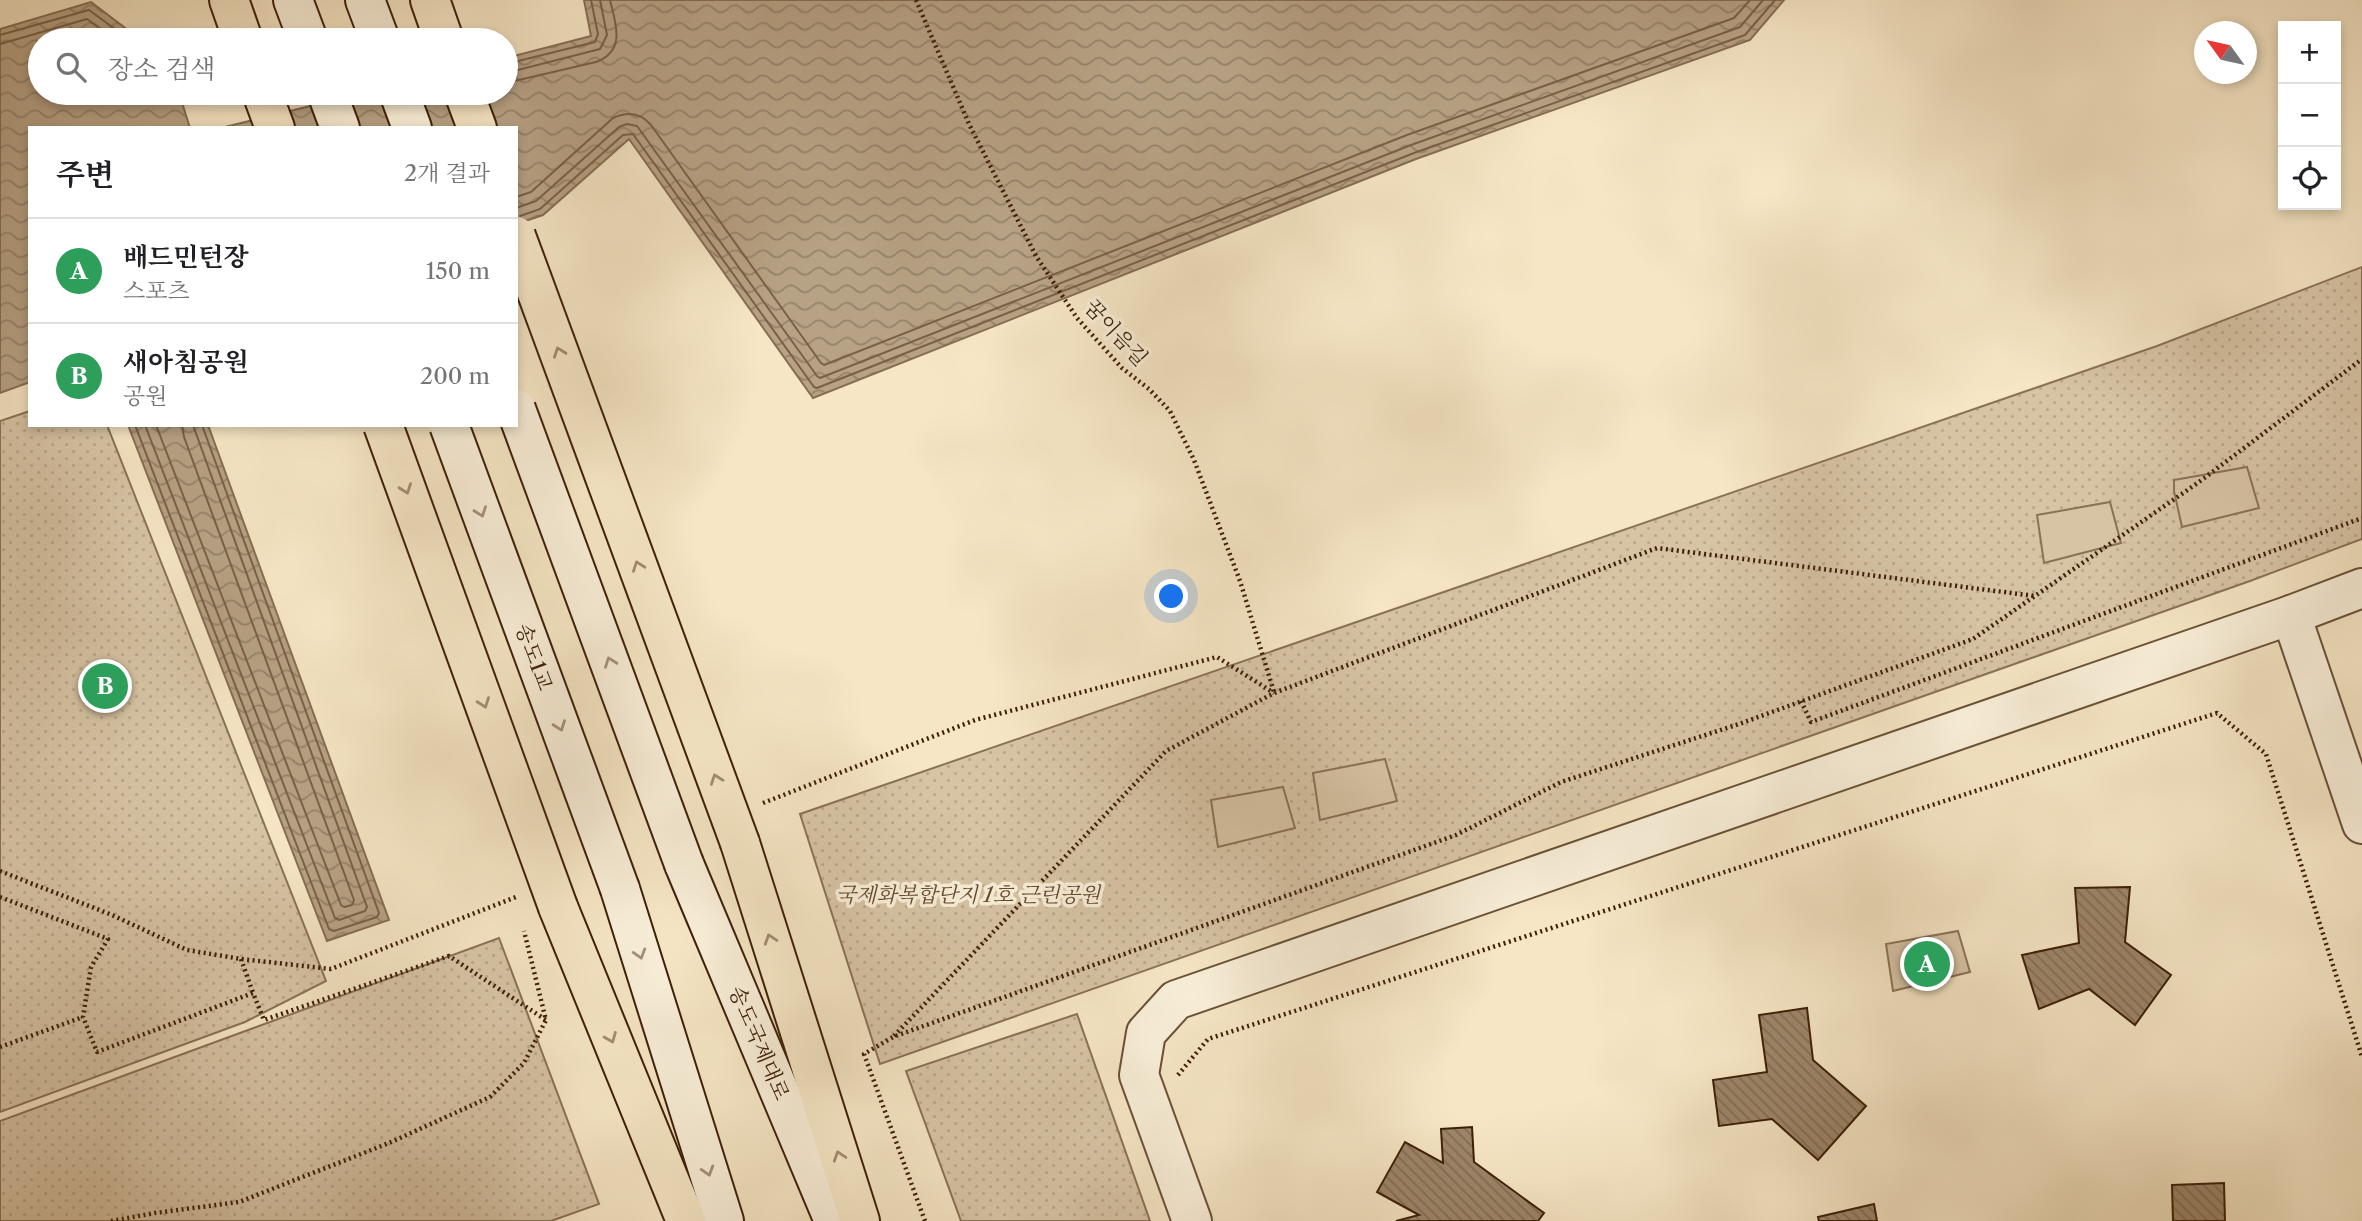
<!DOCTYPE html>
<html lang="ko">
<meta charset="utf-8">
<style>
:root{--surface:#fff;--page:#f6f6f6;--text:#202124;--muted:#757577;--line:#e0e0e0;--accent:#8f2418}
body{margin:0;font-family:"Libre Caslon Text","Noto Serif KR",serif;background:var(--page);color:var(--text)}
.controls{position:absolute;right:21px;top:21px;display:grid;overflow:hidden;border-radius:0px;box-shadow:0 4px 10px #0003}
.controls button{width:63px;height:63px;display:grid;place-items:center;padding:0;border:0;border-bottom:2px solid var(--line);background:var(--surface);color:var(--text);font:35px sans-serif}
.compass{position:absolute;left:2194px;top:21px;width:63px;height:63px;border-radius:50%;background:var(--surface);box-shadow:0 4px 10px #0003;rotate:303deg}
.you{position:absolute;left:1172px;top:597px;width:24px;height:24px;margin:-18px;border:5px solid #fff;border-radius:50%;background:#1a73e8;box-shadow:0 0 0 10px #1a73e833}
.badge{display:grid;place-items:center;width:46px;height:46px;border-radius:50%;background:var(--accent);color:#fff;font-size:23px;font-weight:700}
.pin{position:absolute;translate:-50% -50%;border:4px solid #fff;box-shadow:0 2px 7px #0006}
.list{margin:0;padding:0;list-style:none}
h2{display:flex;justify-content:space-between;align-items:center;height:91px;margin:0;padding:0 28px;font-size:30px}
h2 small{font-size:23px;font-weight:400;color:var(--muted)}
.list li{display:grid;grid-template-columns:46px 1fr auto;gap:21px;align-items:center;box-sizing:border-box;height:105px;padding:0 28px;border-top:2px solid var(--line)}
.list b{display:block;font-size:26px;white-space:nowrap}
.list p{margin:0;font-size:23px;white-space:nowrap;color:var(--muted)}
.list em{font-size:23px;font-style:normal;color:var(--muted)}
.icon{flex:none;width:38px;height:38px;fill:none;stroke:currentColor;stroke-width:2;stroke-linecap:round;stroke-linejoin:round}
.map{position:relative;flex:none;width:2362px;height:1221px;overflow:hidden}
.search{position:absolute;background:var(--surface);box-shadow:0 4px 10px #0003;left:28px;top:28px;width:490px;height:77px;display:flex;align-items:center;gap:18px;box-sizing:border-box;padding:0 24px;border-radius:38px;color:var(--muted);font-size:26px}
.panel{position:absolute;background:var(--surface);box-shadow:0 4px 10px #0003;left:28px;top:126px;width:490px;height:301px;border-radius:0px}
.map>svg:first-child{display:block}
.park{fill:url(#park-dots);stroke:#8a7256;stroke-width:2}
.pitch{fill:#d7c4a5;stroke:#8a7256;stroke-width:2}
.water{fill:url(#water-waves);stroke:#866e53;stroke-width:2}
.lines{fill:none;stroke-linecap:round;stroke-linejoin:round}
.shore{stroke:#7a6046;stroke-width:2}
.building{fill:url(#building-back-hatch);stroke:#3d1f08;stroke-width:2}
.minor-casing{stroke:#6b5137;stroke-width:42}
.secondary-casing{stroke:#3d1f08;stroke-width:42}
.primary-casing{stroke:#3d1f08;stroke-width:42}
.path{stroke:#3d1f08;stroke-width:4.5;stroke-dasharray:2 3.5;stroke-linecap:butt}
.minor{stroke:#f9efd9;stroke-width:38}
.secondary{stroke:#f9efd9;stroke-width:38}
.primary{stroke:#f6e6c5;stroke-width:38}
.secondary-bridge-casing{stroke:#3d1f08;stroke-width:42;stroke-linecap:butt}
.primary-bridge-casing{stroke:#3d1f08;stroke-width:42;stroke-linecap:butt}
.secondary-bridge{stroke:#f9efd9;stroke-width:38}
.primary-bridge{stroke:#f6e6c5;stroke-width:38}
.oneway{stroke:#a38c70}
.oneway2{stroke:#a4917b}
.labels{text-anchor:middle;stroke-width:7;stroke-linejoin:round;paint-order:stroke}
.street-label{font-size:21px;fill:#3d1f08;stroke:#f9efd9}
.park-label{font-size:21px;font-style:italic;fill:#64482f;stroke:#f9efd9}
</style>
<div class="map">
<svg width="2362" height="1221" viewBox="0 0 2362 1221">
<defs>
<pattern id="park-dots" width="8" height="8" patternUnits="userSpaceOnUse" patternTransform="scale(1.75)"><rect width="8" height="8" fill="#d7c4a5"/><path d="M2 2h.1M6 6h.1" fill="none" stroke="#b9a88d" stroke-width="1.8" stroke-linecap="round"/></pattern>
<pattern id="water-waves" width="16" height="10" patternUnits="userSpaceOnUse" patternTransform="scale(1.75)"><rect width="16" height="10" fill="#b7a285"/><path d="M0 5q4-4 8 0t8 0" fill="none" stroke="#96836b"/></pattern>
<pattern id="building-back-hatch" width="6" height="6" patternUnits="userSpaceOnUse" patternTransform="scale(1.75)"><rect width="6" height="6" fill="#9d866a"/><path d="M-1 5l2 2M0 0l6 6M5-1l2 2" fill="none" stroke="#816d55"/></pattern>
</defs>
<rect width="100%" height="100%" fill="#f6e6c5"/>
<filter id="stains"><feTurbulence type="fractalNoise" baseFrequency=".00286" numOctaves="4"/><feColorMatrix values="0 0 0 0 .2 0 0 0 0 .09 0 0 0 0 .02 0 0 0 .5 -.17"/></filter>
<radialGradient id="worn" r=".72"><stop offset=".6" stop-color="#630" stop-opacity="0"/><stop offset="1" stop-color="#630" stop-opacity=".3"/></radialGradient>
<!-- park -->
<g class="park">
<polygon points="2362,267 2362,539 2250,581 880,1064 800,814 2157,346"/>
<polygon points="30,411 30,425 107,425 326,981 245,1022 0,1112 0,421"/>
<polygon points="499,938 599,1204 551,1221 0,1221 0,1121"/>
<polygon points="1077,1014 1150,1221 961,1221 906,1071"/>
</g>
<!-- pitch -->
<g class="pitch">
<polygon points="2247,467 2259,508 2182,527 2174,491 2174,480"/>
<polygon points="2110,502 2121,543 2044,563 2037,515"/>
<polygon points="1385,759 1397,801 1320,820 1313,773"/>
<polygon points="1283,787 1295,828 1218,847 1211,800"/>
<polygon points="1958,931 1970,972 1893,991 1886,944"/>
</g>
<!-- water -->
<g class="water">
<polygon points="584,0 1784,0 1750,40 1416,159 813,398 629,139 543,215 516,224 516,128 221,128 363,93 506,93 506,58 591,36"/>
<polygon points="91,2 141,40 40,40 40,93 179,93 190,128 30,128 30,382 0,393 0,29"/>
<polygon points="128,425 208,425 389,920 327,941"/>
</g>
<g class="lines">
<!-- shore -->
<g class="shore">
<polyline points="0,35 89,10 130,40"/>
<polyline points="0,44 87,19 115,40"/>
<polyline points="506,64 595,42 598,34 591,0"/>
<polyline points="506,73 600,49 607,35 600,0"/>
<path d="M 506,83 L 596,62 C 626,51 616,24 610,0"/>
<path d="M 516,197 L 531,192 L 613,118 C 628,111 641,113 651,125 L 821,363 L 824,365 L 1407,135 L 1734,18 L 1750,0"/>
<polyline points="516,208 536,201 619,127 627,124 637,126 817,376 820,378 1411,145 1740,27 1763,0"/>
<polyline points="520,216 540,209 623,135 633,134 814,387 817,388 1414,153 1745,35 1775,0"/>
<polyline points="135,425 329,929 334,931 377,917 379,913 202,425"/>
<polyline points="145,425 335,918 339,920 365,911 367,907 193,425"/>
<polyline points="156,425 341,905 344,907 352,905 354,900 184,437 182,425"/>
</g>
</g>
<!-- building -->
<g class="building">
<polygon points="2130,887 2125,942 2171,975 2135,1025 2089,989 2039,1009 2022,955 2079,943 2075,888"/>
<polygon points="1807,1008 1813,1060 1866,1106 1818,1160 1772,1119 1719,1126 1713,1080 1767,1072 1759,1015"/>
<polygon points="1472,1127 1474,1162 1544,1213 1538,1221 1396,1221 1419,1215 1377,1192 1405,1142 1443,1163 1441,1129"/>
<polygon points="2224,1183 2225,1221 2173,1221 2172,1185"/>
<polygon points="1874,1204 1877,1221 1819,1221 1818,1217"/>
</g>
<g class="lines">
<defs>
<g id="minor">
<polyline points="2291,615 2362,824"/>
<polyline points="1192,1221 1139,1075 1146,1033 1176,1000 2291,615 2362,588"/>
</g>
<g id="secondary">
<polyline points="293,0 308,40"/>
<polyline points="365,0 380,40"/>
<polyline points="327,93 340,128"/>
<polyline points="399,93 412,128"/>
<polyline points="684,864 834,1221"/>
<polyline points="620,889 724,1221"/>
</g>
<g id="primary">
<polyline points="229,0 243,40"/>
<polyline points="430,0 444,40"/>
<polyline points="262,93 275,128"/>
<polyline points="464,93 477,128"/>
<polyline points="740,843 860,1221"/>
<polyline points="558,907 686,1221"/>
</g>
</defs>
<!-- minor casing -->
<use href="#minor" class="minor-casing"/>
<!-- secondary casing -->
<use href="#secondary" class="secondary-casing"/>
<!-- primary casing -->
<use href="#primary" class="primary-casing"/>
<!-- path -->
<g class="path">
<polyline points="916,0 969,124 1036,256 1077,318 1122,368 1149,389 1170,411 1194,460 1240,581 1274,692"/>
<polyline points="1801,701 1811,722 2362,518"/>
<polyline points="763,803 975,720 1217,657 1274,693"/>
<polyline points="0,871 112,915 187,950 241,959 331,969 516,897"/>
<polyline points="0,897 108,939 91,967 83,1017 97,1052 253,993 264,1020 449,956 546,1020 524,931"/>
<polyline points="241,959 253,993"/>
<polyline points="894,1036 1166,751 1274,693 1657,548 2035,596"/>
<polyline points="0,1047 83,1017"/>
<polyline points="1178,1075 1208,1039 2217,713 2266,754 2362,1057"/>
<polyline points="111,1221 155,1213 239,1202 389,1143 490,1097 524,1063 546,1020"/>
<polyline points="925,1221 864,1054 893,1037 1456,835 1561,782 1739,724 1973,639 2199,482 2362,359"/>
</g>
<!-- minor -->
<use href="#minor" class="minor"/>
<!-- secondary -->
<use href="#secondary" class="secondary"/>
<!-- primary -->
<use href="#primary" class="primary"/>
<defs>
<g id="secondary-bridge">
<polyline points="516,409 684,864"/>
<polyline points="449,425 620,889"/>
</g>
<g id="primary-bridge">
<polyline points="516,236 740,843"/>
<polyline points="383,425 558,907"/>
</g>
</defs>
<!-- secondary-bridge casing -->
<use href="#secondary-bridge" class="secondary-bridge-casing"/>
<!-- primary-bridge casing -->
<use href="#primary-bridge" class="primary-bridge-casing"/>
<!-- secondary-bridge -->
<use href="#secondary-bridge" class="secondary-bridge"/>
<!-- primary-bridge -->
<use href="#primary-bridge" class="primary-bridge"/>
</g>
<!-- one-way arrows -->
<defs><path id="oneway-chevron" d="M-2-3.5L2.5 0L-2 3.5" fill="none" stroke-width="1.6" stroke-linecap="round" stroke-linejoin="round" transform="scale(1.75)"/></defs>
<g class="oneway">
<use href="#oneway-chevron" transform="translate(559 352) rotate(-110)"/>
<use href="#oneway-chevron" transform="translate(406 489) rotate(70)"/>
<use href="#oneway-chevron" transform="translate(638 566) rotate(-110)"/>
<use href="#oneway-chevron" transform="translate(484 703) rotate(70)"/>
<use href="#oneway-chevron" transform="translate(716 779) rotate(-110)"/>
<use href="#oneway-chevron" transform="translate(770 939) rotate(-108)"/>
<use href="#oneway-chevron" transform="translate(611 1038) rotate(68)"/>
<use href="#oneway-chevron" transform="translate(839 1156) rotate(-108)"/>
</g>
<g class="oneway2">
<use href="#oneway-chevron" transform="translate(481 512) rotate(70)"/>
<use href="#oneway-chevron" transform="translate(610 662) rotate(-110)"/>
<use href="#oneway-chevron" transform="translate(560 726) rotate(70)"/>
<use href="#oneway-chevron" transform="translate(640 954) rotate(73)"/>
<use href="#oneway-chevron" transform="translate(708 1171) rotate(73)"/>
</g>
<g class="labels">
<!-- street labels -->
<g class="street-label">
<text transform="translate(1116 333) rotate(47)" y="7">꿈이음길</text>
<text transform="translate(534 657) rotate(70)" y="7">송도1교</text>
<text transform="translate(759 1043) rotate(67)" y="7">송도국제대로</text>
</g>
<!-- park labels -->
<g class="park-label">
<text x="968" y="902">국제화복합단지 1호 근린공원</text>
</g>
</g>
<rect width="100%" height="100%" filter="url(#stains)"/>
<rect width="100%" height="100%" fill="url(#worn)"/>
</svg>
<div class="controls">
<button>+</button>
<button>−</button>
<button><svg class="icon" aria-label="locate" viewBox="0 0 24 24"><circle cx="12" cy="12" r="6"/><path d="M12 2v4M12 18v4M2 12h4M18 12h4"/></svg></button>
</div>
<svg class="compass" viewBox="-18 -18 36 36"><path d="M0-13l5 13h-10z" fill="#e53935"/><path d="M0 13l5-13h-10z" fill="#757577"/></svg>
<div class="you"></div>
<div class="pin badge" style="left:1927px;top:964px;background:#2e9e5b">A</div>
<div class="pin badge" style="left:105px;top:686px;background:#2e9e5b">B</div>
<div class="search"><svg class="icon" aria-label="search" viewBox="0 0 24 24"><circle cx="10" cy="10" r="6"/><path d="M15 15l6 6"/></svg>장소 검색</div>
<section class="panel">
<h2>주변<small>2개 결과</small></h2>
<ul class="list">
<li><span class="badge" style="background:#2e9e5b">A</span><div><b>배드민턴장</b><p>스포츠</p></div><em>150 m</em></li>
<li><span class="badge" style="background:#2e9e5b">B</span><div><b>새아침공원</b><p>공원</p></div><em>200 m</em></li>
</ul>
</section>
</div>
